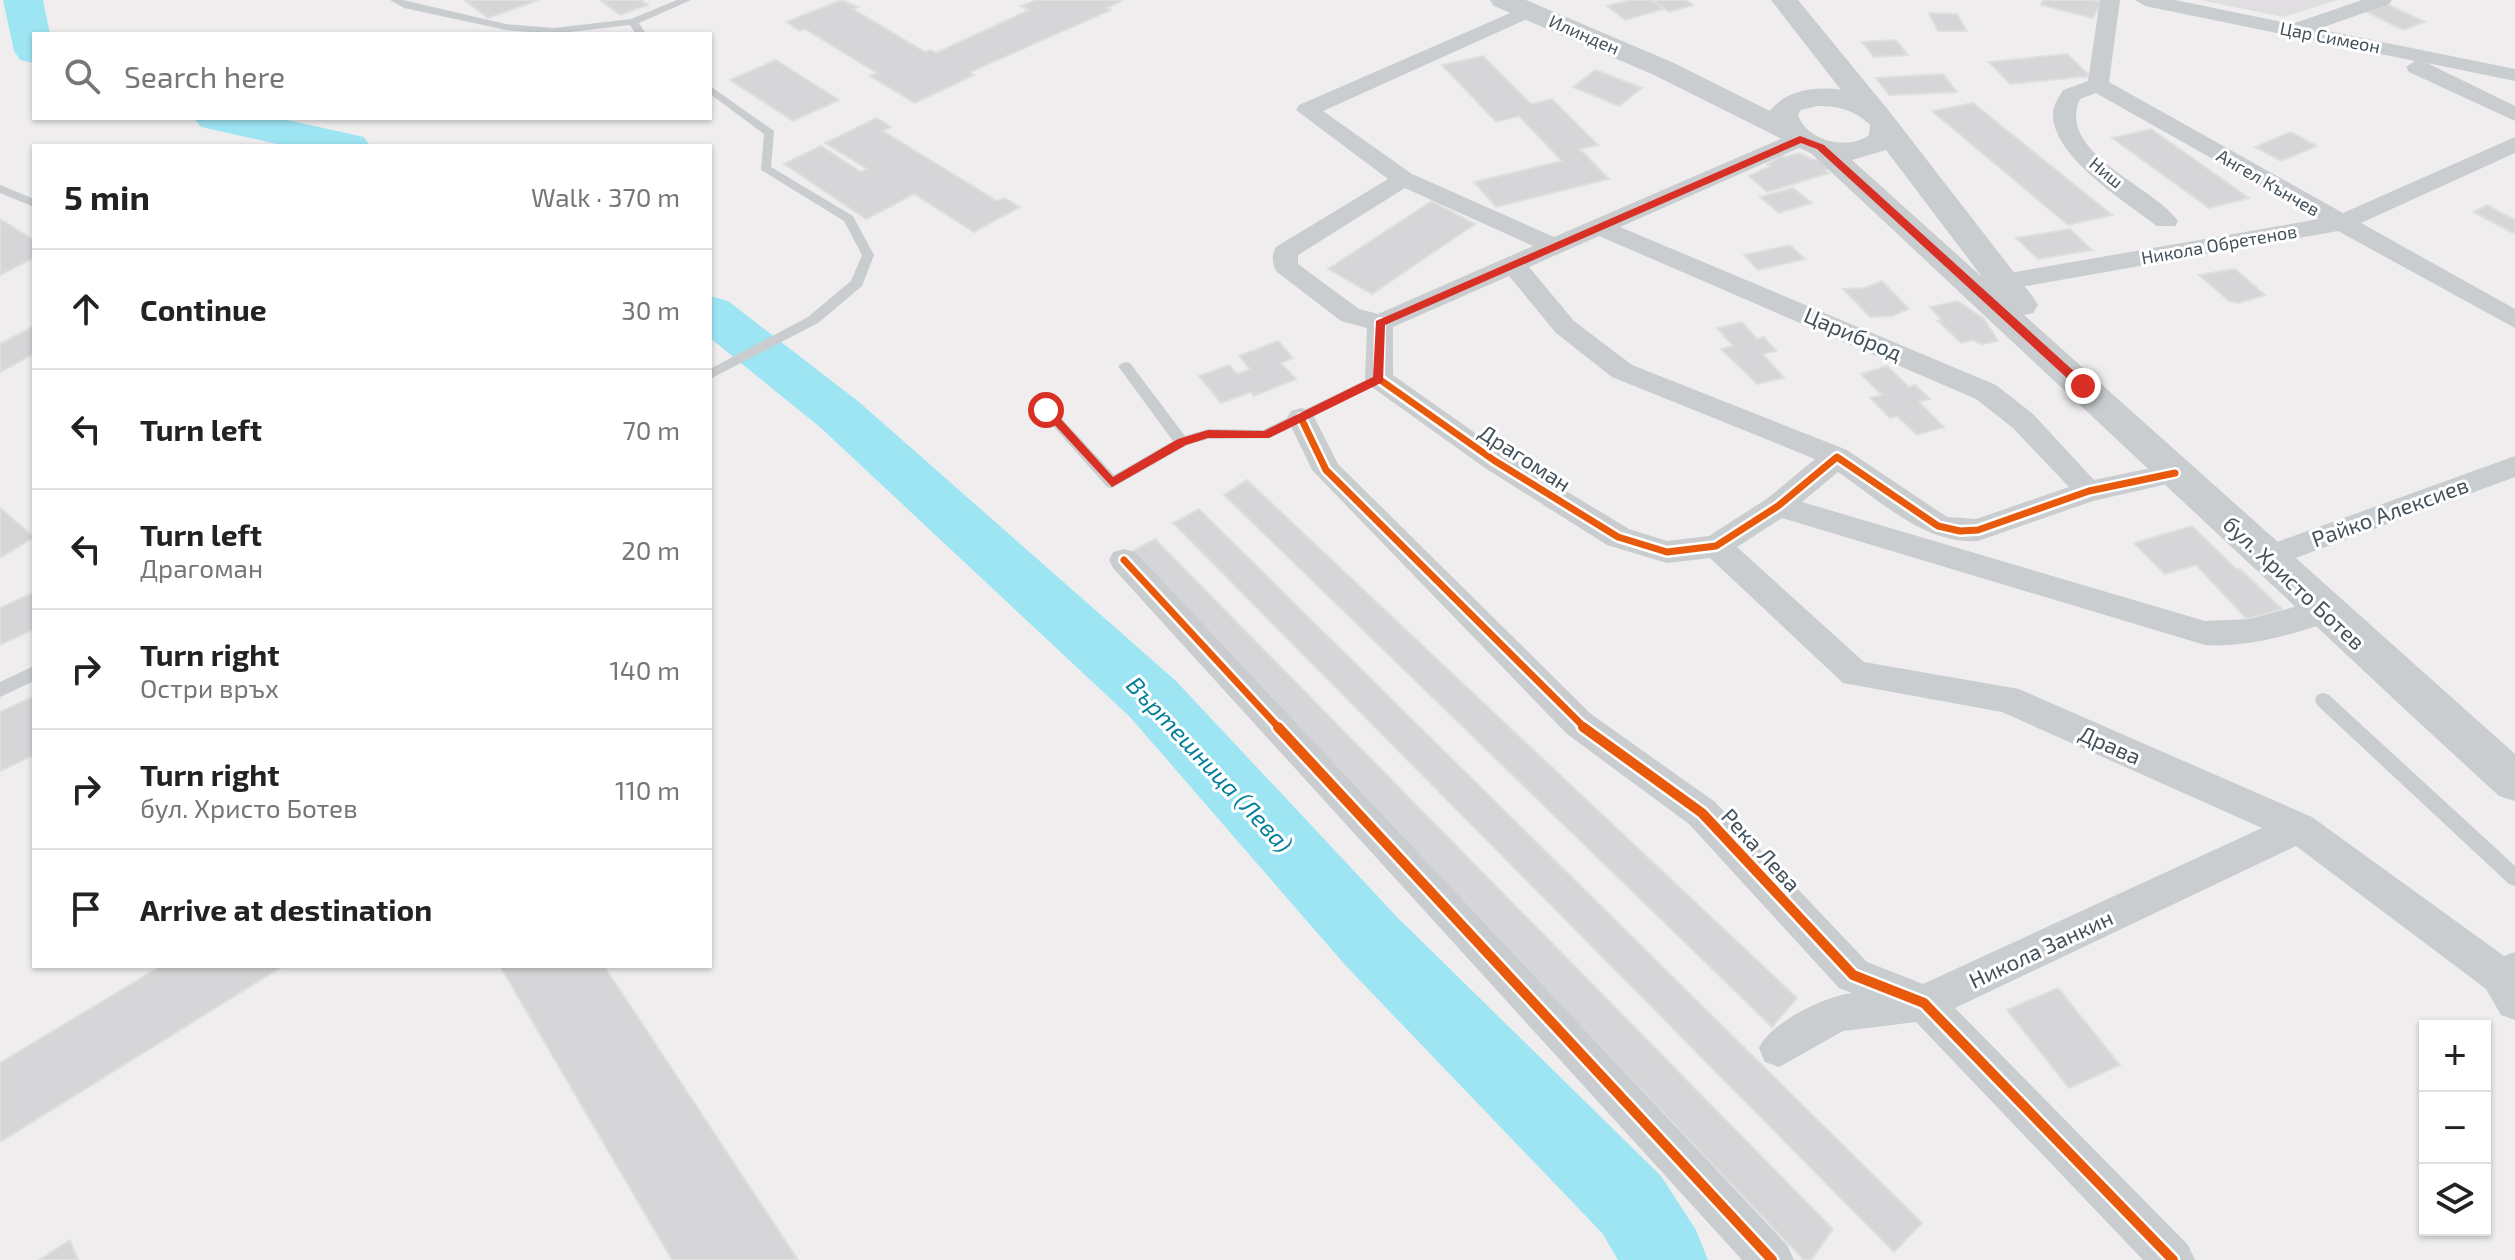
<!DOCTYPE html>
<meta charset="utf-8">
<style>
:root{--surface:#fff;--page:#f2f2f2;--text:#222;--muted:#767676;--line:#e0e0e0}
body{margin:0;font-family:"Exo 2",sans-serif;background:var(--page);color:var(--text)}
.controls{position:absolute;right:24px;bottom:24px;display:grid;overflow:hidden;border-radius:0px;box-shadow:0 2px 6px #0004}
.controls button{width:72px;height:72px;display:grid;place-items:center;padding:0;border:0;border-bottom:2px solid var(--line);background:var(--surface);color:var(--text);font:40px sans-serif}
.stop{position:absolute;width:24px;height:24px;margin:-18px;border:6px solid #d93025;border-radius:50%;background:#fff}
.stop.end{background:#d93025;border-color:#fff;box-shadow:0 2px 8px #0008}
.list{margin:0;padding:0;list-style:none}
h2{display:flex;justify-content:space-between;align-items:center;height:104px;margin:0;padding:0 32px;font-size:34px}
h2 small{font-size:26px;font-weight:400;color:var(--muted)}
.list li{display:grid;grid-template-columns:52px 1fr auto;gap:24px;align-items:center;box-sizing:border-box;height:120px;padding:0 32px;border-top:2px solid var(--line)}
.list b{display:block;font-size:30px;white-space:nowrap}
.list p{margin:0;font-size:26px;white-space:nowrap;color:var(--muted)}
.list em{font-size:26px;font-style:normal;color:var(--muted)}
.icon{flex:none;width:44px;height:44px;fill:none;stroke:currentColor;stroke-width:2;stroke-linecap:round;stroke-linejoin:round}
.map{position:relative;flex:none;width:2515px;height:1260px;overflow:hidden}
.search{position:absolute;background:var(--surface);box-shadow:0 2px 6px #0004;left:32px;top:32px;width:680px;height:88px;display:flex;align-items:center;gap:20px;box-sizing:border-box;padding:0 28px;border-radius:0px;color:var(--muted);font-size:30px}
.panel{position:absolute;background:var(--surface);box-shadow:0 2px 6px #0004;left:32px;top:144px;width:680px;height:824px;border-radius:0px}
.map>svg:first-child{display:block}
.education{fill:#e0dee0}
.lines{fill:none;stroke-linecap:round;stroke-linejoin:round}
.river{fill:#9ee5f4;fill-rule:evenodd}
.building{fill:#d6d5d7;stroke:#dfdfe0;stroke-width:2}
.service{fill:#c9cdcf;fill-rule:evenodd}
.minor{fill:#c9cdcf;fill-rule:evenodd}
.tertiary{fill:#c9cdcf;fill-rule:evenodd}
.cycleway-far1-casing{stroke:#fff;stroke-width:12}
.cycleway-casing{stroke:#fff;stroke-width:15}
.cycleway-far1{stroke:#e8590c;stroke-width:7}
.cycleway{stroke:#e8590c;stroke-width:10}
.route{fill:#d93025}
.labels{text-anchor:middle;stroke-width:6;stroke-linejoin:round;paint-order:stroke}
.far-street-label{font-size:18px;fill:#43515c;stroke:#fff}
.street-label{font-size:22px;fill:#43515c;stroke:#fff}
.water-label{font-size:24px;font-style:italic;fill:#03809a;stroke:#fff}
</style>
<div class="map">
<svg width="2515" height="1260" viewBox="0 0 2515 1260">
<rect width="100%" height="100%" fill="#efeded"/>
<!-- education -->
<polygon class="education" points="2200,0 2338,0 2283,17"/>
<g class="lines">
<!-- river -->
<g class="river">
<polygon points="3,0 43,0 50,34 34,34 34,63 20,60 14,51"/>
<polygon points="194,118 278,118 364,137 370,146 286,146 201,127"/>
<polygon points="710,296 728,301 859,402 1176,681 1398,918 1661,1176 1696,1230 1708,1260 1618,1260 1603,1234 1346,966 1130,717 821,428 710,338"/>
</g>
</g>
<!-- building -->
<g class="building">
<polygon points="464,0 539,0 488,18"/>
<polygon points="600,0 641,0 648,5 620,15"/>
<polygon points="842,0 858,7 853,9 925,52 931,50 936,53 1029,10 1021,6 1036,0 1123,0 1107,8 1111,10 970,72 974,75 915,103 870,76 877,73 805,29 800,31 786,22"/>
<polygon points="1631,0 1652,0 1664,9 1625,20 1607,6"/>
<polygon points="1652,0 1686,0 1693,5 1669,12"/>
<polygon points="2043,0 2094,0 2101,2 2093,18 2041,5"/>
<polygon points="2385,3 2425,22 2403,30 2363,10"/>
<polygon points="1929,13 1957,14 1967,31 1938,31"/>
<polygon points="1896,40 1908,55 1874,57 1862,42"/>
<polygon points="2067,54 2090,76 2010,84 1989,62"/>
<polygon points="1483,56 1531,104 1552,99 1598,145 1580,149 1609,179 1496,207 1474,182 1562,161 1519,116 1496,122 1442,65"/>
<polygon points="776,60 839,100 793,121 730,80"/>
<polygon points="1596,70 1642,88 1619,106 1573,87"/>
<polygon points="1943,74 1957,92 1889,95 1876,78"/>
<polygon points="1973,103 2112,215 2068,225 1932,111"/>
<polygon points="877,118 891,127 883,131 997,201 1004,198 1020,207 974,232 914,194 866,219 784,164 821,146 861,172 867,169 825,143"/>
<polygon points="2151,129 2249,198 2209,208 2112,138"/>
<polygon points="2291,132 2317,146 2281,161 2255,147"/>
<polygon points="1799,153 1813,160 1818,159 1830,169 1825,170 1829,173 1767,192 1749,176 1770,166 1767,164 1782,156 1786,157"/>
<polygon points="1793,188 1812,203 1779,213 1760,197"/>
<polygon points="1432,201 1475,224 1372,294 1328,269"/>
<polygon points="2487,205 2515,220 2515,234 2473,212"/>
<polygon points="0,219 34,240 34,258 0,275"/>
<polygon points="2070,229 2092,250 2038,259 2016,238"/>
<polygon points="1790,245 1805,259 1758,270 1744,255"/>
<polygon points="2235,269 2265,295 2239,303 2229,301 2199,275"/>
<polygon points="1882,281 1909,309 1892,316 1870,317 1843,289 1864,288"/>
<polygon points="1958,301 1984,319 1998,341 1982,344 1973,340 1961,343 1938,321 1942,320 1930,307"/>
<polygon points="1742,322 1757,339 1764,337 1776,351 1763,354 1784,378 1757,384 1721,349 1733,346 1717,328"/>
<polygon points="34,326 34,354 0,372 0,344"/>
<polygon points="1278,341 1293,358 1281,363 1296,379 1254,396 1251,392 1221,403 1199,376 1229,365 1237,374 1250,369 1239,356"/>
<polygon points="1887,366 1909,387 1915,385 1930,399 1919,402 1944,427 1917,435 1897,416 1890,418 1870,398 1882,395 1861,374"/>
<polygon points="1247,480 1797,998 1772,1027 1224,495"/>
<polygon points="0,508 34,537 0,558"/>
<polygon points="1199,509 1922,1223 1894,1252 1173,523"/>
<polygon points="2192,526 2236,569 2240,569 2282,609 2247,619 2196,565 2165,574 2134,543"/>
<polygon points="1155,539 1833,1229 1811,1260 1804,1260 1127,554"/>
<polygon points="34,592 34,629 0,645 0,608"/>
<polygon points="34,696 34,755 0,771 0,712"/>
<polygon points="161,966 283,966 0,1142 0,1063"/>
<polygon points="500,966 604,966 798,1260 672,1260"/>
<polygon points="2058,988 2120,1065 2069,1088 2007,1010"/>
<polygon points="70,1240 78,1260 39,1260"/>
</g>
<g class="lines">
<!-- service -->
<g class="service">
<polygon points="390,0 403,0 506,24 554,28 631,19 677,0 691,0 639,23 646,34 636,34 630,25 553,34 506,30 404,8"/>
<polygon points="710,86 774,131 771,167 853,216 874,255 862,286 818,323 710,379 710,369 808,317 851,281 862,255 844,221 761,170 764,134 710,94"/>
<polygon points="0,185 34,199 34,207 0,193"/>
<polygon points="1125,362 1130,363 1185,436 1208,429 1263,430 1374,376 1384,376 1386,379 1270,438 1208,439 1187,445 1112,488 1107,487 1039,410 1046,405 1051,407 1114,475 1173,441 1118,366"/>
<polygon points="34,666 34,681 0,697 0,682"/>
<polygon points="2323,693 2329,695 2515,866 2515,886 2509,884 2317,705 2315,700 2317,695"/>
</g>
<!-- minor -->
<g class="minor">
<path d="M 2100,0 L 2120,0 L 2109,82 L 2343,213 L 2515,137 L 2515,153 L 2361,223 L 2515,309 L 2515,328 L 2338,231 L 2004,290 L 1995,288 L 1991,282 L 1995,276 L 2004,274 L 2319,219 L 2096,93 L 2080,99 C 2055,153 2155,187 2178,221 L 2175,226 L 2157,226 C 2127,203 2051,156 2053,113 C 2053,105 2059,97 2063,90 L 2088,81 Z"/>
<polygon points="2135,0 2175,0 2292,24 2362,0 2392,0 2389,4 2318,29 2515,69 2515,81 2427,63 2515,106 2515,121 2409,72 2406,67 2415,61 2145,6"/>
<path d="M 1529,5 L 1539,11 L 1536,15 L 1323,111 L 1412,174 L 1554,237 L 1792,134 L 1808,134 L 1811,139 L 1808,144 L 1620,227 L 1996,385 L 2033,414 L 2094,480 L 2175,463 L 2185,466 L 2190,473 L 2185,480 L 2093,501 L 1978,541 C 1923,544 1881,501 1838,472 L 1802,502 L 2205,621 L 2250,619 L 2324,599 L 2335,602 L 2340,611 L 2335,620 C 2292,634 2251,648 2205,645 L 1782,518 L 1737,547 L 1864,662 L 2019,689 L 2312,817 L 2504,956 L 2515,952 L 2515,1020 L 2501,1015 L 2486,989 L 2296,846 L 1955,1008 L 2188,1245 L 2195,1260 L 2143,1260 L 1916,1022 L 1843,1031 L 1779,1067 L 1765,1062 L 1759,1048 C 1770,1023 1825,996 1852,993 L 1839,988 L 1689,824 L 1567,734 L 1312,470 L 1287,418 L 1291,411 L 1301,408 L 1311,411 L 1338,464 L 1591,714 L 1715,802 L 1867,962 L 1923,984 L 2262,828 L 2002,712 L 1843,683 L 1710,558 L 1667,563 L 1607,545 L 1485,468 L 1369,385 L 1365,379 L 1367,328 L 1341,321 L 1277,272 C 1272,265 1271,255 1276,247 L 1388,179 L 1296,110 L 1299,105 ZM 1405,188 L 1533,246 L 1378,314 L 1359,309 L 1298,264 L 1298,255 ZM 1599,236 L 1976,399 L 2013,428 L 2069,487 L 1976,519 L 1947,517 L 1847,450 L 1632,365 L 1574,321 L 1529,267 ZM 1509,276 L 1556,333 L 1612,377 L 1815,459 L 1768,498 L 1709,536 L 1667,541 L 1629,529 L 1505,454 L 1393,375 L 1393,327 Z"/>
<polygon points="2515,456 2515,477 2266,569 2255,566 2251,558 2255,550"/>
<polygon points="1124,549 1135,552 1787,1245 1794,1260 1742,1260 1113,568 1109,560 1113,552"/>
</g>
<!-- tertiary -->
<path class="tertiary" d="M 1490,0 L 1526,0 L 1674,63 L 1770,111 C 1786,90 1816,86 1841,90 L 1771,0 L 1798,0 L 1889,111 L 2033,297 L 2038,305 L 2033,313 L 2024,315 L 2515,754 L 2515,801 L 2499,796 L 2412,716 L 1812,154 L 1654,75 L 1494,6 ZM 1817,106 C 1839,106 1855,110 1870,125 L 1869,135 C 1847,151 1807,141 1798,115 L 1801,110 ZM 1886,150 L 1982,277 L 1852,160 Z"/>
<defs>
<g id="cycleway-far1">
<polyline points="1380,323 1379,379 1495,461 1618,537 1667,552 1716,546 1778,506 1837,457 1938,526 1960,531 1978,530 2089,491 2175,473"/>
<polyline points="1301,418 1326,470 1586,729"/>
<polyline points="1124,560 1280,729"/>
</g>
<g id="cycleway">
<polyline points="1278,727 1772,1260"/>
<polyline points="1583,727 1702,813 1853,975 1924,1003 2173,1260"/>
</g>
</defs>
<!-- cycleway-far1 casing -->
<use href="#cycleway-far1" class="cycleway-far1-casing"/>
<!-- cycleway casing -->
<use href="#cycleway" class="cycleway-casing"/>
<!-- cycleway-far1 -->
<use href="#cycleway-far1" class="cycleway-far1"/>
<!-- cycleway -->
<use href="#cycleway" class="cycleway"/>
</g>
<!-- route -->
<polygon class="route" points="1800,136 1824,145 2087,383 2087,389 2079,389 1817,149 1801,143 1385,325 1383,382 1269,438 1208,438 1186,445 1112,487 1041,410 1050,407 1113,477 1178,439 1208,430 1264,431 1373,377 1376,321"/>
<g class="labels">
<!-- far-street labels -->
<g class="far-street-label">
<text transform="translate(1584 35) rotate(23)" y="6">Илинден</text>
<text transform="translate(2330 38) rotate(11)" y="6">Цар Симеон</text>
<text transform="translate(2106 173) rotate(39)" y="6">Ниш</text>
<text transform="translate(2268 183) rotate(30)" y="6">Ангел Кънчев</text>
<text transform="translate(2219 245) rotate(-10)" y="6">Никола Обретенов</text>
</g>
<!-- street labels -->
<g class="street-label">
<text transform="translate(1853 334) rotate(23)" y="8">Цариброд</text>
<text transform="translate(1525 458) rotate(33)" y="8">Драгоман</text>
<text transform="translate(2390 512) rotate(-20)" y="8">Райко Алексиев</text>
<text transform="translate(2294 583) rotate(43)" y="8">бул. Христо Ботев</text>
<text transform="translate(2110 745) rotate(24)" y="8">Драва</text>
<text transform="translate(1761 850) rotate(47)" y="8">Река Лева</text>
<text transform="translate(2041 949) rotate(-25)" y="8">Никола Занкин</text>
</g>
<!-- water labels -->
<g class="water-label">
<text transform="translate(1209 765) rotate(47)" y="8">Въртешница (Лева)</text>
</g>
</g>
</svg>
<div class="controls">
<button>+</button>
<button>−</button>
<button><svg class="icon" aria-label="layers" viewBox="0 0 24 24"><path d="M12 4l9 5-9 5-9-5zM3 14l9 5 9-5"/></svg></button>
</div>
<div class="stop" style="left:1046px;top:410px"></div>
<div class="stop end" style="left:2083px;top:386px"></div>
<div class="search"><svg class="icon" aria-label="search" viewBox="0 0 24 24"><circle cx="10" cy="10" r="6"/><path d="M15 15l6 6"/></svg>Search here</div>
<section class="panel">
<h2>5 min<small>Walk · 370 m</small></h2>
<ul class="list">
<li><svg class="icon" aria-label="ahead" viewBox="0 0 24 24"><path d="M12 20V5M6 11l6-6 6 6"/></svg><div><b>Continue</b></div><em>30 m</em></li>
<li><svg class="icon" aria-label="left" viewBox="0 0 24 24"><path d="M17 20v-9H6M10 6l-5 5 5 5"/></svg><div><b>Turn left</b></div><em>70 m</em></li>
<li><svg class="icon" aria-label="left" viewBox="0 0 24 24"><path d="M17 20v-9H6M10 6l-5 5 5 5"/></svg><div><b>Turn left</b><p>Драгоман</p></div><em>20 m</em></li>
<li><svg class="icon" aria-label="right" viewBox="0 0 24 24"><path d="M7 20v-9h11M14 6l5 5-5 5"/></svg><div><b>Turn right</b><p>Остри връх</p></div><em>140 m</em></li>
<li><svg class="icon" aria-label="right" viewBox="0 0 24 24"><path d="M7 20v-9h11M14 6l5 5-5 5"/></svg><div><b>Turn right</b><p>бул. Христо Ботев</p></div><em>110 m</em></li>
<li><svg class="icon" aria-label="arrive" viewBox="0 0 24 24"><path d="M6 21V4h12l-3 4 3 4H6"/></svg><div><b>Arrive at destination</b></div></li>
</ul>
</section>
</div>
